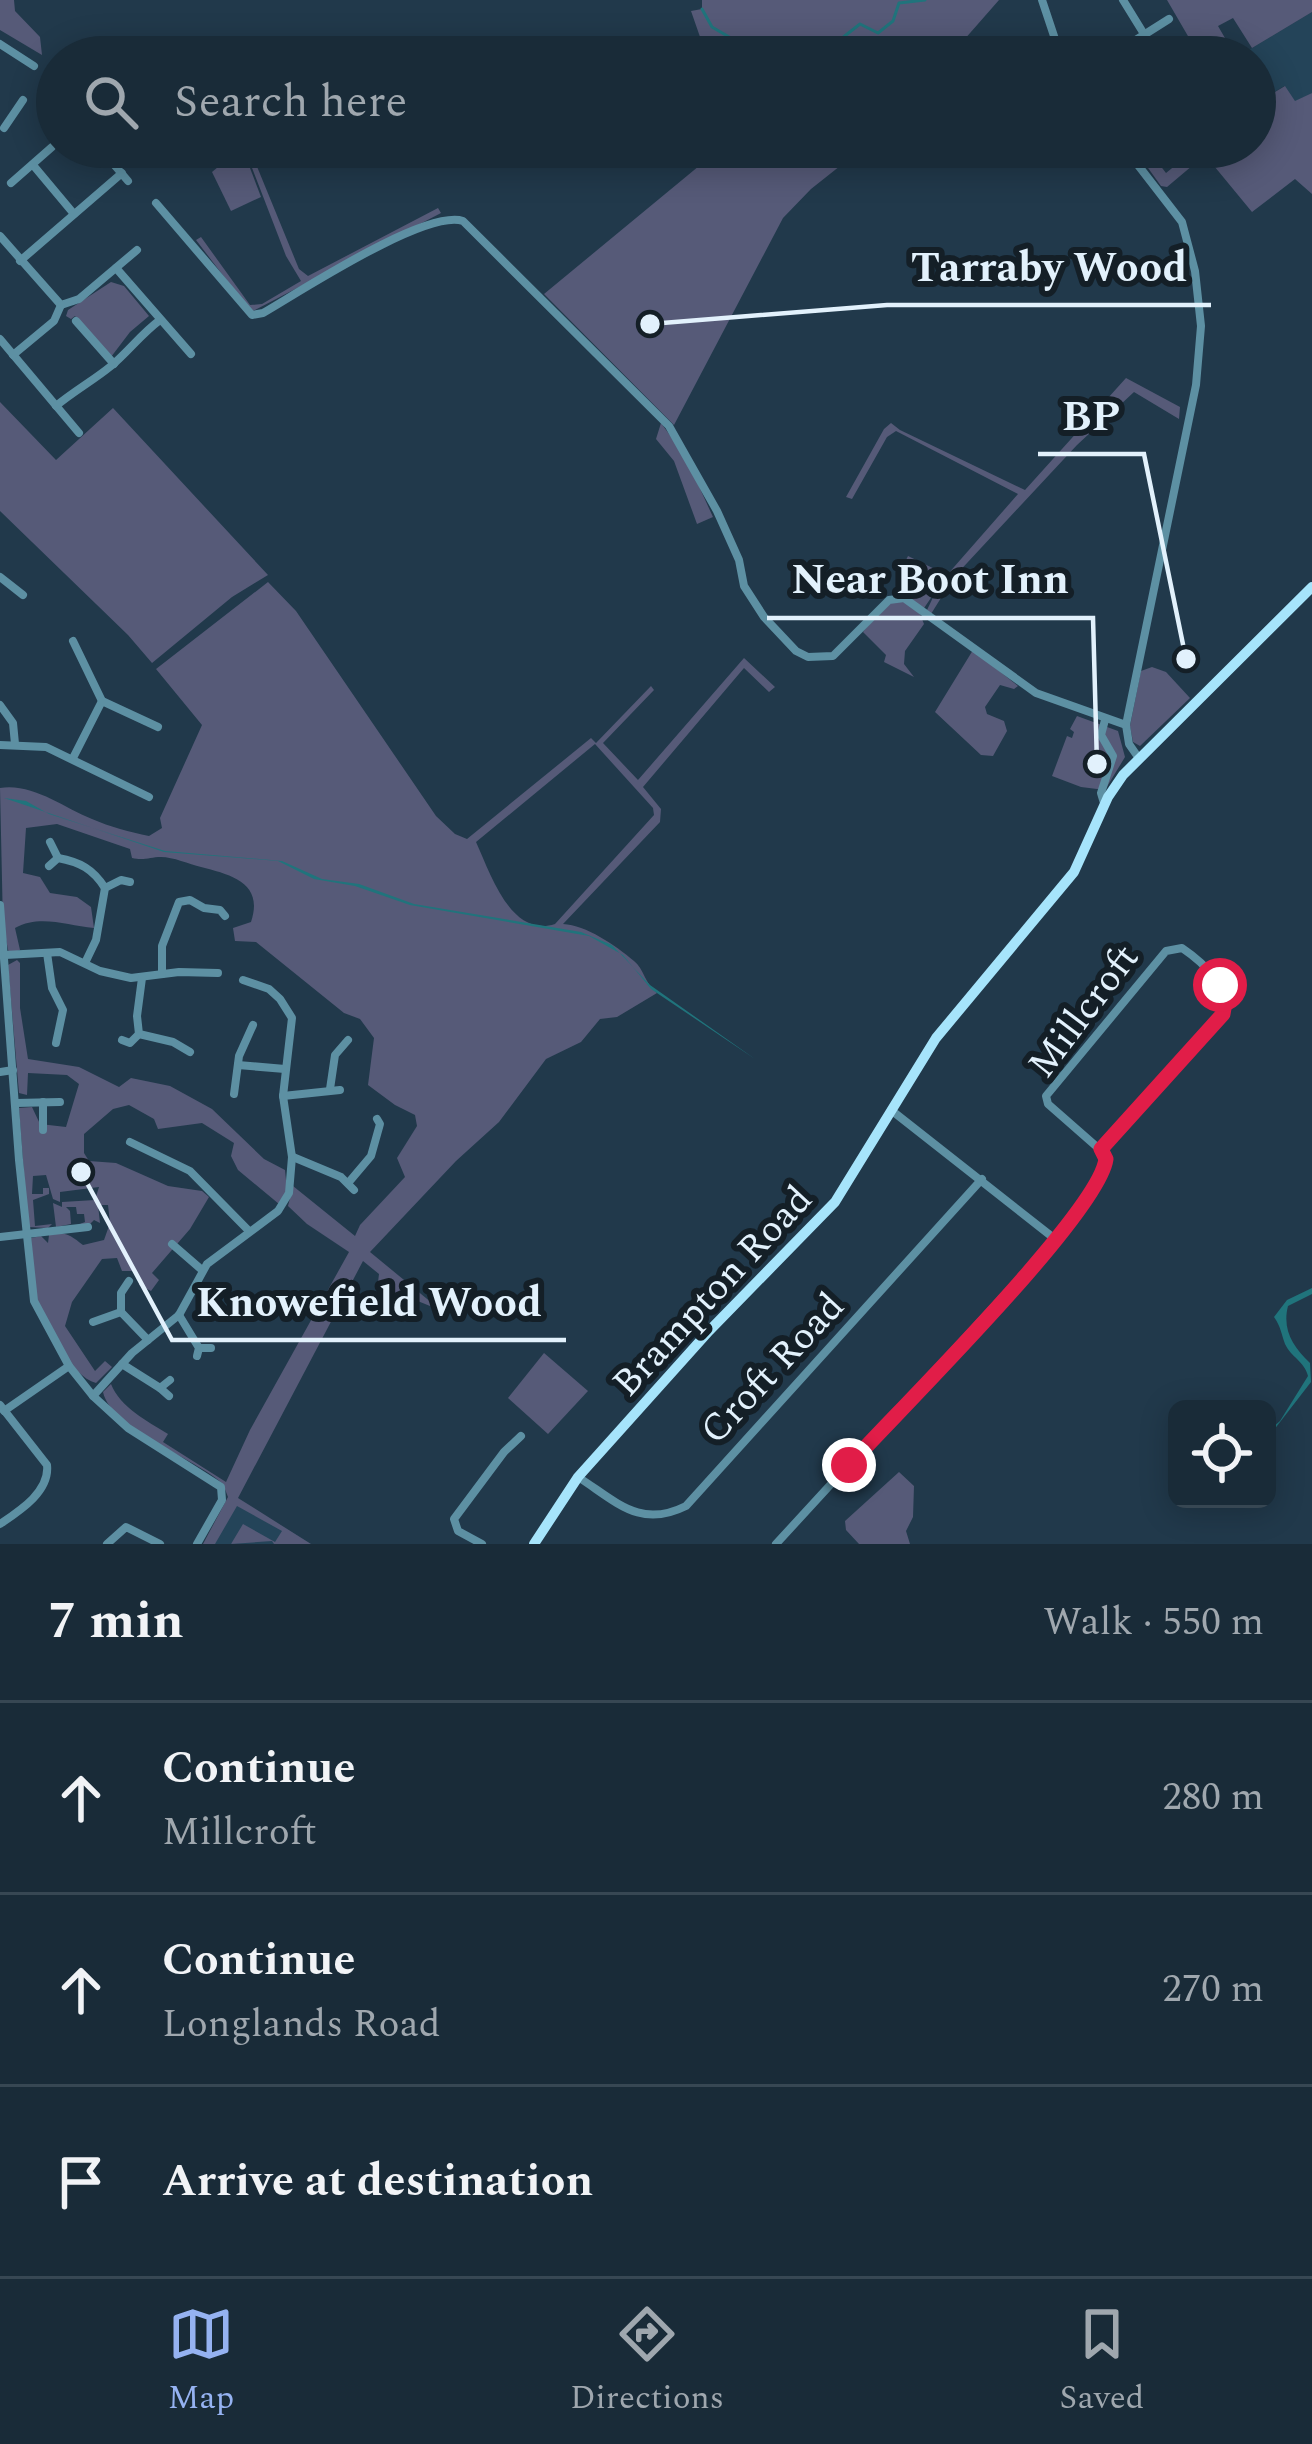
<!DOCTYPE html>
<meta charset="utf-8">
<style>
:root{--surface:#192b38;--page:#263743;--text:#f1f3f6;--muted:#9fa7ae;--line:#374753;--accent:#95b2f1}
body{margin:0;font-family:Spectral,serif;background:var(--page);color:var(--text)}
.controls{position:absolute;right:36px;bottom:36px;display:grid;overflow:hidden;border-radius:18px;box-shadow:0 6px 30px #0003}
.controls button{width:108px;height:108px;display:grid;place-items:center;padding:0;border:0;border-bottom:3px solid var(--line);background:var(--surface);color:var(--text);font:60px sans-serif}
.stop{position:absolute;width:36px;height:36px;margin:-27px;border:9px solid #e11d48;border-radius:50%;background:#fff}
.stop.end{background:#e11d48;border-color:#fff;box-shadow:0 3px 12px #0008}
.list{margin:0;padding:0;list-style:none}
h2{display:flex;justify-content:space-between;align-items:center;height:156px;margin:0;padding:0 48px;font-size:51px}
h2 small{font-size:39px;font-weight:400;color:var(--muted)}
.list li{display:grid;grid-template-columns:78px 1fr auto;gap:36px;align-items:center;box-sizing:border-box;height:192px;padding:0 48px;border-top:3px solid var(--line)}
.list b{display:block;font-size:45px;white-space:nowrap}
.list p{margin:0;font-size:39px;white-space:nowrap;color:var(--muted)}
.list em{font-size:39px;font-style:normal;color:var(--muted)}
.icon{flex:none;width:66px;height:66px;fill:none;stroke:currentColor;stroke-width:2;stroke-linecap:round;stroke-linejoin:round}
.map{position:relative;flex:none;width:1312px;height:1544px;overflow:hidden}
.search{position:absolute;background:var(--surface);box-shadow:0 6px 30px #0003;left:36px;right:36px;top:36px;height:132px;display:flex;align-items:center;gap:30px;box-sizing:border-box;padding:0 42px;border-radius:66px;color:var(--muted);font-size:45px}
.sheet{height:732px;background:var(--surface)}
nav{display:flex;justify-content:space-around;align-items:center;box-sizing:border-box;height:168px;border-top:3px solid var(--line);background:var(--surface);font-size:33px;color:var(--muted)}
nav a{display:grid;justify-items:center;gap:6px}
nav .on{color:var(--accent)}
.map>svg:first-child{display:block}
.built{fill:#244459}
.green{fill:#565a78;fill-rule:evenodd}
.water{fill:#20747c}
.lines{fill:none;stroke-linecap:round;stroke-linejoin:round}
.stream{stroke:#20747c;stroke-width:3}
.minor{stroke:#5d90a3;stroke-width:8}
.major{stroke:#a6e4fb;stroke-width:10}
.route{stroke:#e11d48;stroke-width:15}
.labels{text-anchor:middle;stroke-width:12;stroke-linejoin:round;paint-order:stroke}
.street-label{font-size:39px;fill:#e2f1fc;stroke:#141f27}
.leader{fill:none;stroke:#e2f1fc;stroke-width:4.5}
.callout-dot{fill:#e2f1fc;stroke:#141f27;stroke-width:4.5}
.callout-label{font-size:42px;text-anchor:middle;font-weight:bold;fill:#e2f1fc;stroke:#141f27;stroke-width:12;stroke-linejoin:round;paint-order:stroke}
</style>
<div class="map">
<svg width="1312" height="1544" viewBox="0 0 1312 1544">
<rect width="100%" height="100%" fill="#21394b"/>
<!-- built -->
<g class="built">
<polygon points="1312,12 1312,93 1295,102 1284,86 1255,104 1255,57 1237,57"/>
<polygon points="233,1496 311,1544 205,1544"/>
</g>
<!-- green -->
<g class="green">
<polygon points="0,0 14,0 15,11 40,37 42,55 0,30"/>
<polygon points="702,0 999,0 949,57 707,57 691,11 702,9"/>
<polygon points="1167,0 1312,0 1312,12 1252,48 1233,18 1218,26 1236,57 1226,57 1207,44 1211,57 1198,50 1187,57 1172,57 1192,43"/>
<polygon points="1285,86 1295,101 1312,93 1312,194 1295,179 1252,212 1205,155 1167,187 1161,186 1133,147 1146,147 1166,173 1198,147 1255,147 1255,104"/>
<polygon points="242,147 261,197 231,211 212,172"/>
<polygon points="244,147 249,147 299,269 308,276 438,208 441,213 251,312 196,240 201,237 250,305 262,304 301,281 286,256"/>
<polygon points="722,147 864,147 811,189 783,218 674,425 544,294"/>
<polygon points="111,282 124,286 149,316 130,332 111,357 75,316 71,319 66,316 68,310"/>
<path d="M 1126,378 L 1180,407 L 1179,419 L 1134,392 L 1077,445 L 954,577 L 931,614 L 927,610 L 937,589 L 920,614 L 924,624 L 905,651 L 904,664 L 914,677 L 884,662 L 886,655 L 863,632 C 872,620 891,607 895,593 C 900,580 901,569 908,556 L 947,575 L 1018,494 L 896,431 L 887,437 L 852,499 L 846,497 L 884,429 L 891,423 L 900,430 L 1025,490 Z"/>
<polygon points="0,402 56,460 113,408 268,575 232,597 152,663 128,635 0,511"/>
<polygon points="661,423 685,456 713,517 697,524 674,461 656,439"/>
<path d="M 268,582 L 296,611 L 436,816 L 455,834 L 467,839 L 591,738 L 596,743 L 651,686 L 654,690 L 603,743 L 638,780 L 744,658 L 775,687 L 769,692 L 744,668 L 643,787 L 661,809 L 660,822 L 563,924 C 586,925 615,945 634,961 C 644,969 645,984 657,993 L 617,1017 L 600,1019 L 581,1042 L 546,1059 L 499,1122 L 456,1161 L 370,1252 L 432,1303 L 430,1306 C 410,1297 394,1295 378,1282 L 379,1274 L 363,1261 L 238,1498 L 311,1544 L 274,1544 L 272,1541 L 231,1544 L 243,1524 L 275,1542 L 282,1531 L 237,1506 L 215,1544 L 203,1544 L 228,1497 L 223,1484 C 195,1458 111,1429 103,1392 L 111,1384 C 120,1407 147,1421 168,1434 L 163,1442 L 226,1482 L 250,1430 L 349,1252 L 307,1224 L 288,1206 L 293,1186 L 355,1236 L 360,1225 L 405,1177 L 397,1158 L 417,1126 L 415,1115 L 395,1105 L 368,1085 L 374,1038 L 360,1019 L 344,1013 L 256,942 L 235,941 L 233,928 L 251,922 C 264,883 232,875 201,867 C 189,864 173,857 161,857 C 150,857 144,861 132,858 L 130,849 L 57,824 L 26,828 L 23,873 L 40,877 L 50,893 L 77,897 L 91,907 L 94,928 C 67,926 41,914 15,928 L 20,950 L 9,954 L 3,926 L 0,788 C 33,783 62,807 92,819 C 110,827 130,832 149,836 L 162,828 L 160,818 L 202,725 L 156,669 ZM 595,744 L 653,808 L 654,815 L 555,924 C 511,938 491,875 476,842 Z"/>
<polygon points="973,650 1018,686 1014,689 1000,685 985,707 987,714 1004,721 1007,731 993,756 981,755 935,712"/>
<polygon points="1152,667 1166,672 1190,698 1140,746 1133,742 1130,726 1141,671"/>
<polygon points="1077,716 1118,731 1125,757 1105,790 1081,787 1052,776 1067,736 1072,738 1074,732 1070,729"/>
<path d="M 17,960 L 20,963 L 20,1008 L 28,1059 L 79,1067 L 119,1087 L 131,1078 L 170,1086 L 212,1109 L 264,1159 L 285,1170 L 287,1190 L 279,1204 L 238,1170 L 231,1156 L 234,1143 L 202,1123 L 158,1129 L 154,1119 L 129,1105 L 113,1109 L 84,1134 L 84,1153 L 89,1161 L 116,1163 L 168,1186 L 202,1191 L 209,1197 L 190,1229 L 152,1273 L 159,1280 L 151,1291 L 139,1285 L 139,1277 L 132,1271 L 122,1271 L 117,1258 L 102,1259 L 72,1302 L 65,1326 L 95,1371 L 105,1361 L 112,1367 L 96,1383 C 71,1376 48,1330 39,1306 C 31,1286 32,1260 31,1238 L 41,1236 L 48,1243 L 49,1235 C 66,1231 70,1235 83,1245 L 104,1240 L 110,1223 L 108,1205 L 98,1205 L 100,1223 L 94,1220 L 88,1226 L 80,1224 L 85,1222 L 84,1214 L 77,1214 L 76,1207 L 66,1207 L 70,1211 L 71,1224 L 56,1227 L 53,1203 L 62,1207 L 62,1202 L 95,1200 L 99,1187 L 60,1192 L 60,1202 L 53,1199 L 46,1175 L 33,1176 L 32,1194 L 43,1194 L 43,1188 L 49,1188 L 49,1194 L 33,1200 L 35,1226 L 52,1224 L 48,1228 L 28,1227 L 19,1108 L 32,1107 L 40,1124 L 66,1127 L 79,1084 L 67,1075 L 28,1073 L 27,1095 L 19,1093 L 8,965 Z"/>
<polygon points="544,1353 588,1391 548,1434 508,1398"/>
<polygon points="899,1472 914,1486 913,1517 906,1531 910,1544 859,1544 846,1530 845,1521"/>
</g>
<!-- water -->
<g class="water">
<polygon points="4,798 26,801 49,814 165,851 282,861 322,879 359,884 414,904 581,932 612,945 650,985 755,1059 651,989 623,955 589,936 410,905 355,886 314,879 278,861 164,852"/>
<path d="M 1312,1288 L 1312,1294 L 1288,1306 C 1282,1330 1293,1347 1310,1363 L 1311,1382 L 1267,1439 L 1267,1432 L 1280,1421 L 1308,1376 C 1304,1361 1291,1357 1285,1344 C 1281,1333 1281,1327 1274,1317 L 1287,1300 Z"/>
</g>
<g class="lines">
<!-- stream -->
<g class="stream">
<polyline points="702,9 712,27 736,41 742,57"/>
<polyline points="788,57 795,50 823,53 860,24 878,33 893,21 899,3 925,0"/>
</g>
<!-- minor -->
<g class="minor">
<polyline points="1042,0 1061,57"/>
<polyline points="1123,0 1144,34"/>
<polyline points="0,44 34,66"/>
<polyline points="1125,57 1120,50 1169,19"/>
<polyline points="4,128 23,100"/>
<polyline points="99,147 128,181"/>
<polyline points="1124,147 1182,222 1195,271 1201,326 1196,385 1126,725 1129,744 1138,757"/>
<polyline points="33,165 74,214"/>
<polyline points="11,183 52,147"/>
<path d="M 156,203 L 252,315 L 263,313 C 301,291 426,209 463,221 L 669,426 L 717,511 L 739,560 L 744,586 L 764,617 L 796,651 L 808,657 L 833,656 L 889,600 L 904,598 L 1036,693 L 1126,725"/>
<polyline points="0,236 61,305 79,299 137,250"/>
<polyline points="20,261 122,173"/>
<polyline points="116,268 191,354"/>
<polyline points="76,321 114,364"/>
<polyline points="0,339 79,433"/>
<polyline points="13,355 54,321 61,305"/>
<path d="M 56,406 C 74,391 94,380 111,366 C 128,352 141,334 160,320"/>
<polyline points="0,577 23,595"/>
<polyline points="73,641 102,701"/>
<polyline points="0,705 13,723 15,744"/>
<polyline points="0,745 46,747 149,797"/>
<polyline points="73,758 102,701 158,727"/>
<polyline points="1104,803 1101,793 1113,756 1101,735 1105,720"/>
<polyline points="50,842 58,858"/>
<path d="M 49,866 L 58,858 C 80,862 93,869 105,888"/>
<polyline points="0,905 19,1160 34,1301 69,1366 93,1396 128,1428 221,1487 222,1500 197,1544"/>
<polyline points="47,953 52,988 63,1010 56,1043"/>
<polyline points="5,955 60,952 100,971 131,978 179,972 218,973"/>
<polyline points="85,963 96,940 105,888 121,880 130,882"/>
<polyline points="162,974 162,946 179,902 190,900 204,908 220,910 225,916"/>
<polyline points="142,978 137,1016 139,1034 173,1042 190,1052"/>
<polyline points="122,1040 130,1043 139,1034"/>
<polyline points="238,1065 285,1069"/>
<polyline points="0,1072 13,1070"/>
<polyline points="330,1089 335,1055 348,1040"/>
<polyline points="234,1094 239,1056 253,1025"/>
<polyline points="283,1096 340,1090"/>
<polyline points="43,1102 43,1130"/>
<polyline points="16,1103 60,1102"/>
<polyline points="891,1110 1055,1239"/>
<polyline points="130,1142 190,1171 249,1231"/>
<polyline points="293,1157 341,1177 354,1190"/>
<polyline points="349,1182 371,1156 380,1124 377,1119"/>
<polyline points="0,1237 88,1227"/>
<polyline points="172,1244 202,1270"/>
<polyline points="129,1281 121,1293 121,1312 148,1340"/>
<polyline points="179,1315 199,1348 197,1356"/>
<polyline points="93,1322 121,1312"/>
<polyline points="199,1348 211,1348"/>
<polyline points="122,1364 160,1388 170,1380"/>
<polyline points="160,1388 169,1396"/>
<polyline points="93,1396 132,1353 179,1315 207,1264 278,1211 289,1193 292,1157 283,1096 292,1018 280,999 269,989 243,980"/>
<path d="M 0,1405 L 47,1465 C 50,1491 21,1510 0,1524"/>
<polyline points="4,1411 69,1366"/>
<path d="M 578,1477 C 617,1502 640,1529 686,1506 L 982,1179"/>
<polyline points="107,1544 126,1527 160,1544"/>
<polyline points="482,1544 458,1531 454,1519 504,1452 521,1436"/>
<path d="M 776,1544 L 1045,1251 L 1094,1187 L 1104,1169 L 1105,1154 L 1048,1104 L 1046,1096 L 1166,951 L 1182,948 C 1204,963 1229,986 1223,1014 L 1101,1149"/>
</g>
<!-- major -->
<polyline class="major" points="534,1544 578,1477 709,1331 835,1202 936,1038 1074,872 1108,797 1123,775 1312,587"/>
</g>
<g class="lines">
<!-- route -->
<path class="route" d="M 849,1465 C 896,1413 1099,1213 1106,1159 L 1101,1149 L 1223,1014 L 1226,997 L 1220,985"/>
</g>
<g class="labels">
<!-- street labels -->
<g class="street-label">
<text transform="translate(1082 1010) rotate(-53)" y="14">Millcroft</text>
<text transform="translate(711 1290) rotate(-47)" y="14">Brampton Road</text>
<text transform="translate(771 1367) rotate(-47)" y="14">Croft Road</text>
</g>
</g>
<!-- callouts -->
<path class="leader" d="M650 324L887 305H1211M1186 659L1144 454H1038M1097 764L1093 618H767M81 1172L172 1340H566"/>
<g class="callout-dot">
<circle cx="650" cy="324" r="12"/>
<circle cx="1186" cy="659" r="12"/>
<circle cx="1097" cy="764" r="12"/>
<circle cx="81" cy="1172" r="12"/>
</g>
<g class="callout-label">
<text x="1049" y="281">Tarraby Wood</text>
<text x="1091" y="430">BP</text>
<text x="930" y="593">Near Boot Inn</text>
<text x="369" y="1316">Knowefield Wood</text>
</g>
</svg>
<div class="controls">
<button><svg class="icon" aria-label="locate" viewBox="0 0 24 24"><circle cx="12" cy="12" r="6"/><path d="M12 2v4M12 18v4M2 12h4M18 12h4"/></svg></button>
</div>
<div class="stop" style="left:1220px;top:985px"></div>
<div class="stop end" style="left:849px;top:1465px"></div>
<div class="search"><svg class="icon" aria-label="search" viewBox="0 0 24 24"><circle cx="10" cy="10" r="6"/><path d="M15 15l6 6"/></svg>Search here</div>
</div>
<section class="sheet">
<h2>7 min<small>Walk · 550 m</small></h2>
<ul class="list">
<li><svg class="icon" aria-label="ahead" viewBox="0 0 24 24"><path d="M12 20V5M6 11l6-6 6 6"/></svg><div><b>Continue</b><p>Millcroft</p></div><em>280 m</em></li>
<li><svg class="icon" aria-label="ahead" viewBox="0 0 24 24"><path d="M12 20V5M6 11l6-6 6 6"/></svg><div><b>Continue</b><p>Longlands Road</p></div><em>270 m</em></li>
<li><svg class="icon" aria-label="arrive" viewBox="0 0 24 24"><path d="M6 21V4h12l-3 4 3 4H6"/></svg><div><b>Arrive at destination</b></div></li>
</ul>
</section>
<nav>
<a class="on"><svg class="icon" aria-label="map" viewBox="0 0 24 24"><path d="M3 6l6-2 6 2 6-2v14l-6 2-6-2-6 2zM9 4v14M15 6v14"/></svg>Map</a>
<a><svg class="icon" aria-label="directions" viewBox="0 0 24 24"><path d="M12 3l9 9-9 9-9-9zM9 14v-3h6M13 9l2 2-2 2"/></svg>Directions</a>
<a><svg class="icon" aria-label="saved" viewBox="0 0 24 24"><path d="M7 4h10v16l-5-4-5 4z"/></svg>Saved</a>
</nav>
